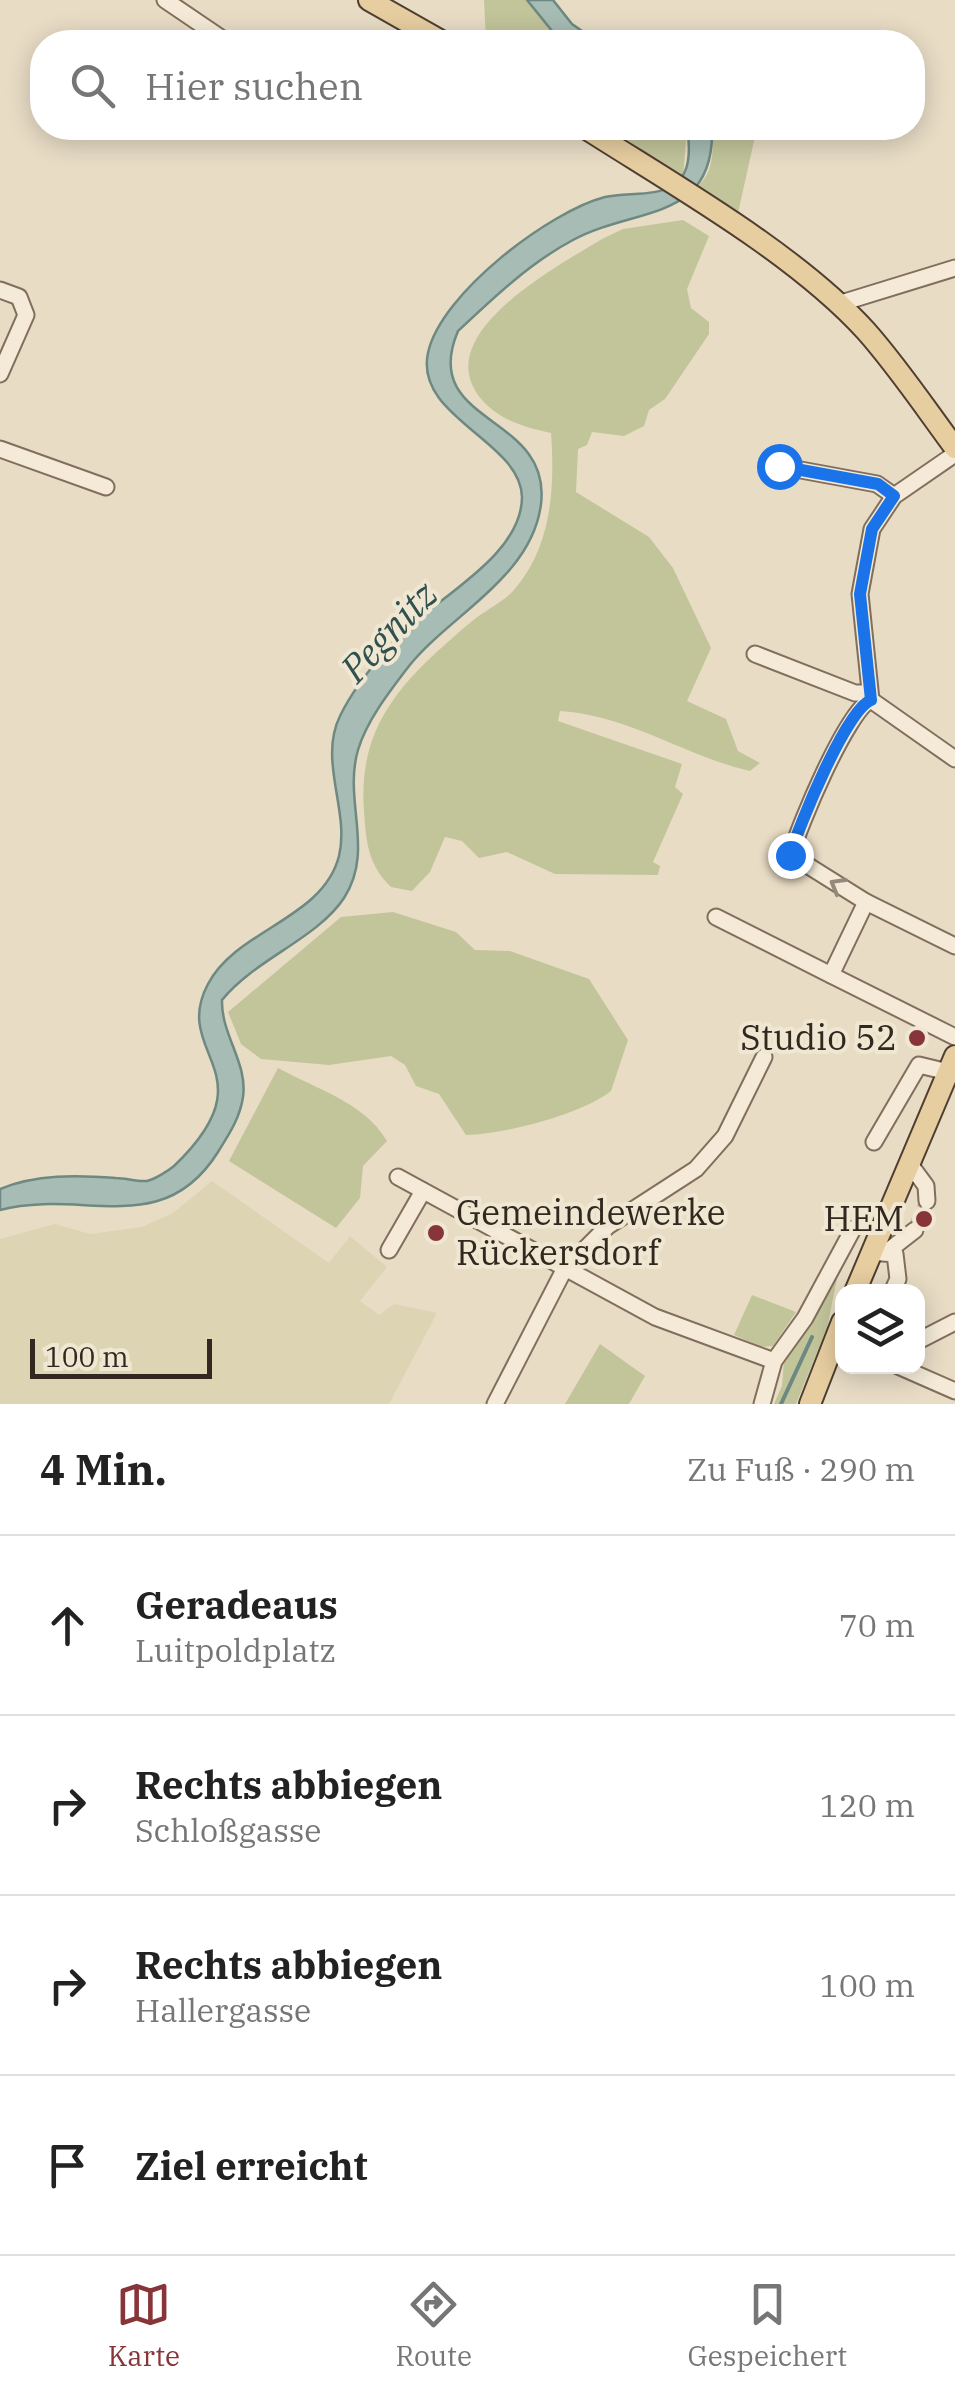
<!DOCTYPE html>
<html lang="de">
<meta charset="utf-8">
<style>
:root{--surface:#fff;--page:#f2f2f2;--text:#222;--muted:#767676;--line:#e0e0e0;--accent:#883539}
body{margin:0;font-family:"IBM Plex Serif",serif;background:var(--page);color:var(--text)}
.controls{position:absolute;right:30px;bottom:30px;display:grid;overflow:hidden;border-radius:20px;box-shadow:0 5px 25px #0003}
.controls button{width:90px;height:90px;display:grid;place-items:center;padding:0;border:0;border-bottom:2px solid var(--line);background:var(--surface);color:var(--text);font:50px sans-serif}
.scale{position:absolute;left:30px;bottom:25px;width:182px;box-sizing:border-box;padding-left:10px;border:5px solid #33281f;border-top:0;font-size:28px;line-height:35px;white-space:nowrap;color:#33281f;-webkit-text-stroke:8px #f0e7d3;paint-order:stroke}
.stop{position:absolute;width:30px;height:30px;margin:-22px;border:8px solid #1a73e8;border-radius:50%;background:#fff}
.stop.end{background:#1a73e8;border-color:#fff;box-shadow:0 2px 10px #0008}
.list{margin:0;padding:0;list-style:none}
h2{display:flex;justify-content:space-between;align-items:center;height:130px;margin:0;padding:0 40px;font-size:42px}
h2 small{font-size:32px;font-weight:400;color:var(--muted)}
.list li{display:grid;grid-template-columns:65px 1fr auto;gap:30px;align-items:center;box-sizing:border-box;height:180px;padding:0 40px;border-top:2px solid var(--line)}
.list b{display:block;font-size:38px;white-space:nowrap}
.list p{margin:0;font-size:32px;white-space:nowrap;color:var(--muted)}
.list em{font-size:32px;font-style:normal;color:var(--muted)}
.icon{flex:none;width:55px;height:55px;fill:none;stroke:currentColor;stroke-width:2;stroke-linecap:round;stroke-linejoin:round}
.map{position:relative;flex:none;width:955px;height:1404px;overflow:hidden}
.search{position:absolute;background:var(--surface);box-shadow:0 5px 25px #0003;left:30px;right:30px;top:30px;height:110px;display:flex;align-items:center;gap:25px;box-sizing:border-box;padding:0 35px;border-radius:40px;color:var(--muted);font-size:38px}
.sheet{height:850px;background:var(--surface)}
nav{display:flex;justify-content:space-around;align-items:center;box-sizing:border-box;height:140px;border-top:2px solid var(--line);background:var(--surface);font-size:28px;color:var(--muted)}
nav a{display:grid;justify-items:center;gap:5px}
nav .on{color:var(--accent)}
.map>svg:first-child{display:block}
.farmland{fill:#ddd4b3}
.green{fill:#c2c59a}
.water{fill:#a6bcb4;stroke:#6e8981;stroke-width:2.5}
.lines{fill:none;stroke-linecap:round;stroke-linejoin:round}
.stream{stroke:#6e8981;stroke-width:4}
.minor-tunnel{stroke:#c4b8a4;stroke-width:15;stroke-dasharray:15 8;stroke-linecap:butt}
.minor-casing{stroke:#816e5d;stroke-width:19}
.major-casing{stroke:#4f3e31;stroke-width:24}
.minor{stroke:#f4ead7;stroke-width:15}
.major{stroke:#e7cea1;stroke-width:20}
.oneway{stroke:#94897b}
.route{stroke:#1a73e8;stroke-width:12}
.poi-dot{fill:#883539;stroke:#f0e7d3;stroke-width:4}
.labels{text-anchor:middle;stroke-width:8;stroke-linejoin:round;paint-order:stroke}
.poi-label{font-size:35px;fill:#33281f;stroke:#f0e7d3;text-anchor:end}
.water-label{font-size:38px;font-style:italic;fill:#30514d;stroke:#f0e7d3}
</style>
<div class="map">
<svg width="955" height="1404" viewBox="0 0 955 1404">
<rect width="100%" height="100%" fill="#e8dcc5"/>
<!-- farmland -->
<polygon class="farmland" points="212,1181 329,1263 350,1236 387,1267 360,1301 379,1315 394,1304 437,1313 389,1404 0,1404 0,1239 55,1224 90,1234 142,1227 173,1213"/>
<!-- green -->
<g class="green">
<polygon points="484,0 527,0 561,42 486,42"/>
<polygon points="608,128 687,128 683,177"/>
<path d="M 712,128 L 751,128 L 756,132 L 738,213 L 697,187 C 715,171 713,149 712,128 Z"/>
<path d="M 683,220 L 709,236 L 687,289 L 691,308 L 709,322 L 709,334 L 665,399 L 649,410 L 644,426 L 624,436 L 592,432 L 587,445 L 578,449 L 576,492 L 649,537 L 673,568 L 711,648 L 687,701 L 726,719 L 738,751 L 760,763 L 750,771 C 685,756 628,715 560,711 L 558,721 L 682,764 L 675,787 L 683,794 L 653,862 L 660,866 L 658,875 L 555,874 L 507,852 L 479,858 L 462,841 L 445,837 L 430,872 L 412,891 L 391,887 C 368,865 366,842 364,811 C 357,722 407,676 471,622 C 484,611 502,603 513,591 C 552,547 555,487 551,433 C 522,427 496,419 478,395 C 433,332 558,266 602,239 L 623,229 Z"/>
<path d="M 393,912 L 456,932 L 475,950 L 510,951 L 589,979 L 628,1040 L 611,1091 C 580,1115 505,1134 466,1135 L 439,1094 L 416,1086 L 405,1065 L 391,1056 L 329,1065 L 261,1059 L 241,1044 L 228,1012 L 341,917 Z"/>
<path d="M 278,1068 C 316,1089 364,1102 387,1141 L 363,1166 L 360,1198 L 336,1228 L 229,1161 Z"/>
<polygon points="838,1274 827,1328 796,1404 774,1404 782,1386 784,1360"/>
<polygon points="752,1295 796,1312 773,1346 761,1347 734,1335"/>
<polygon points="600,1344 645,1376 629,1404 565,1404"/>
</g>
<!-- water -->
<g class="water">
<polygon points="527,0 553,0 572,24 598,42 561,42"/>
<path d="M 687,128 L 712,128 C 715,223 636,206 573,240 C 531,262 493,298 458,331 C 418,425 552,413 541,504 C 532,577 451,614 409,666 C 390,691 367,720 358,750 C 343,801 375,850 344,898 C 317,939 255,959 222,1000 C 221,1035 248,1063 243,1097 C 240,1118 229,1134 218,1152 C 162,1241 83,1188 0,1210 L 0,1189 C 36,1174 77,1175 116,1178 C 125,1178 138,1182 147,1181 C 155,1179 168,1171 174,1166 C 272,1072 170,1055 208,984 C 237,929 323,919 339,856 C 350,811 318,761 340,716 C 352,691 376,661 395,640 C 430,601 522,558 522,497 C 521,441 414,417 428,353 C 440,294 550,211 605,197 C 626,192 656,197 674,185 C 692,173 690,146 687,128 Z"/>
</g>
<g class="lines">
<!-- stream -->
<polyline class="stream" points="781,1404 812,1337"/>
<!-- minor-tunnel -->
<polyline class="minor-tunnel" points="915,1230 927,1201"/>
<defs>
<g id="minor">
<polyline points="165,0 227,42"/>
<polyline points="0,290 19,297 26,315 0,374"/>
<polyline points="838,304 955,268"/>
<polyline points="0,449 106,487"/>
<polyline points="955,454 894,496 872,529 860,594 871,700 955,759"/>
<polyline points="773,477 779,466 877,484 894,496"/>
<polyline points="755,654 855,693 868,693"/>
<path d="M 871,700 C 848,709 798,827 791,855 L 866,902 L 955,946"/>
<polyline points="866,902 831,975 955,1037"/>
<polyline points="716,917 831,975"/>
<polyline points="874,1142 919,1065 948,1072"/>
<polyline points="909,1163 926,1186 927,1201"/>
<polyline points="398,1177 655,1317 774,1361"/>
<polyline points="389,1250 423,1191"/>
<polyline points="888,1251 915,1230"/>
<polyline points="871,1252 895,1254 898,1279 892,1292"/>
<polyline points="918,1341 955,1322"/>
<polyline points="898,1366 955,1391"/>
<polyline points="495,1404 564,1270 608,1226 696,1169 725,1136 764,1057"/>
<polyline points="762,1404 774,1361 805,1318 853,1229"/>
</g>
<g id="major">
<polyline points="369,0 443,42"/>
<path d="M 585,128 C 674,185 795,253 866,331 C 898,367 926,409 955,448"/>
<polyline points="855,1292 955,1056"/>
<polyline points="810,1404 842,1322"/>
</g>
</defs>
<!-- minor casing -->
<use href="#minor" class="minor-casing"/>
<!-- major casing -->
<use href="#major" class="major-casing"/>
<!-- minor -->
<use href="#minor" class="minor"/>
<!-- major -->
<use href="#major" class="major"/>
</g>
<!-- one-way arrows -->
<defs><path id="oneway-chevron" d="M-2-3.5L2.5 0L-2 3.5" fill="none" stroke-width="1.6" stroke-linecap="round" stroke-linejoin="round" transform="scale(2.5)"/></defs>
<use class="oneway" href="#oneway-chevron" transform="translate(837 885) rotate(-150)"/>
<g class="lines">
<!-- route -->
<path class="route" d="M 779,466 L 878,484 L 894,496 L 872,529 L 860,594 L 871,700 C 846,710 799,826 790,855"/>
</g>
<!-- markers -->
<g class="poi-dot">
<circle cx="917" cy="1038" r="10"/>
<circle cx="924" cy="1219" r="10"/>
<circle cx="436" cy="1233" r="10"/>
</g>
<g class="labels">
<!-- poi labels -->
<g class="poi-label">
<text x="897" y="1050">Studio 52</text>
<text x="456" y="1225" text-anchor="start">Gemeindewerke<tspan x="456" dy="40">Rückersdorf</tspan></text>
<text x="904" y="1231">HEM</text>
</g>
<!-- water labels -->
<g class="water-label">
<text transform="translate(389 632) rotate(-47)" y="13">Pegnitz</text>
</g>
</g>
</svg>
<div class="controls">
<button><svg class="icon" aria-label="layers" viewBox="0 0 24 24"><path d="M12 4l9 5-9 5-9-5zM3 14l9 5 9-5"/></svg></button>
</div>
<div class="scale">100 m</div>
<div class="stop" style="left:779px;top:466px"></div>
<div class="stop end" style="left:790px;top:855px"></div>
<div class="search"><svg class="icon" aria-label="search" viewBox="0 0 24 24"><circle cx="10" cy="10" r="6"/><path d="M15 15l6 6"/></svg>Hier suchen</div>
</div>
<section class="sheet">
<h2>4 Min.<small>Zu Fuß · 290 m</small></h2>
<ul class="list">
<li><svg class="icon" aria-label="ahead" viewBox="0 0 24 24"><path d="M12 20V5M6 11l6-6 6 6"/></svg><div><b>Geradeaus</b><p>Luitpoldplatz</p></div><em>70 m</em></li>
<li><svg class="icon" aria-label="right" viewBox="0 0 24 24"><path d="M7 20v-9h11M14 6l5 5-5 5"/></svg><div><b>Rechts abbiegen</b><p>Schloßgasse</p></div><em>120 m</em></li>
<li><svg class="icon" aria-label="right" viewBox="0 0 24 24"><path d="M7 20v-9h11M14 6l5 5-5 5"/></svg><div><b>Rechts abbiegen</b><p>Hallergasse</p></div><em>100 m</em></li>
<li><svg class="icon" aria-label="arrive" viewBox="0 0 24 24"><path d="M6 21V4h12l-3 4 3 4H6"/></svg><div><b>Ziel erreicht</b></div></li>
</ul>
</section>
<nav>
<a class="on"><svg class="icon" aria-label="map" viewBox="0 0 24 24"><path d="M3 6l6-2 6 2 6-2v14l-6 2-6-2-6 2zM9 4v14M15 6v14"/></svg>Karte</a>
<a><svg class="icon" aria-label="directions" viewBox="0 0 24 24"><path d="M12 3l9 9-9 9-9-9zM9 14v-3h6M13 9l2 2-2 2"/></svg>Route</a>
<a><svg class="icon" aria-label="saved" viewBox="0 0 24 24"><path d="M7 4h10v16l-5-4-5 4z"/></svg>Gespeichert</a>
</nav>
